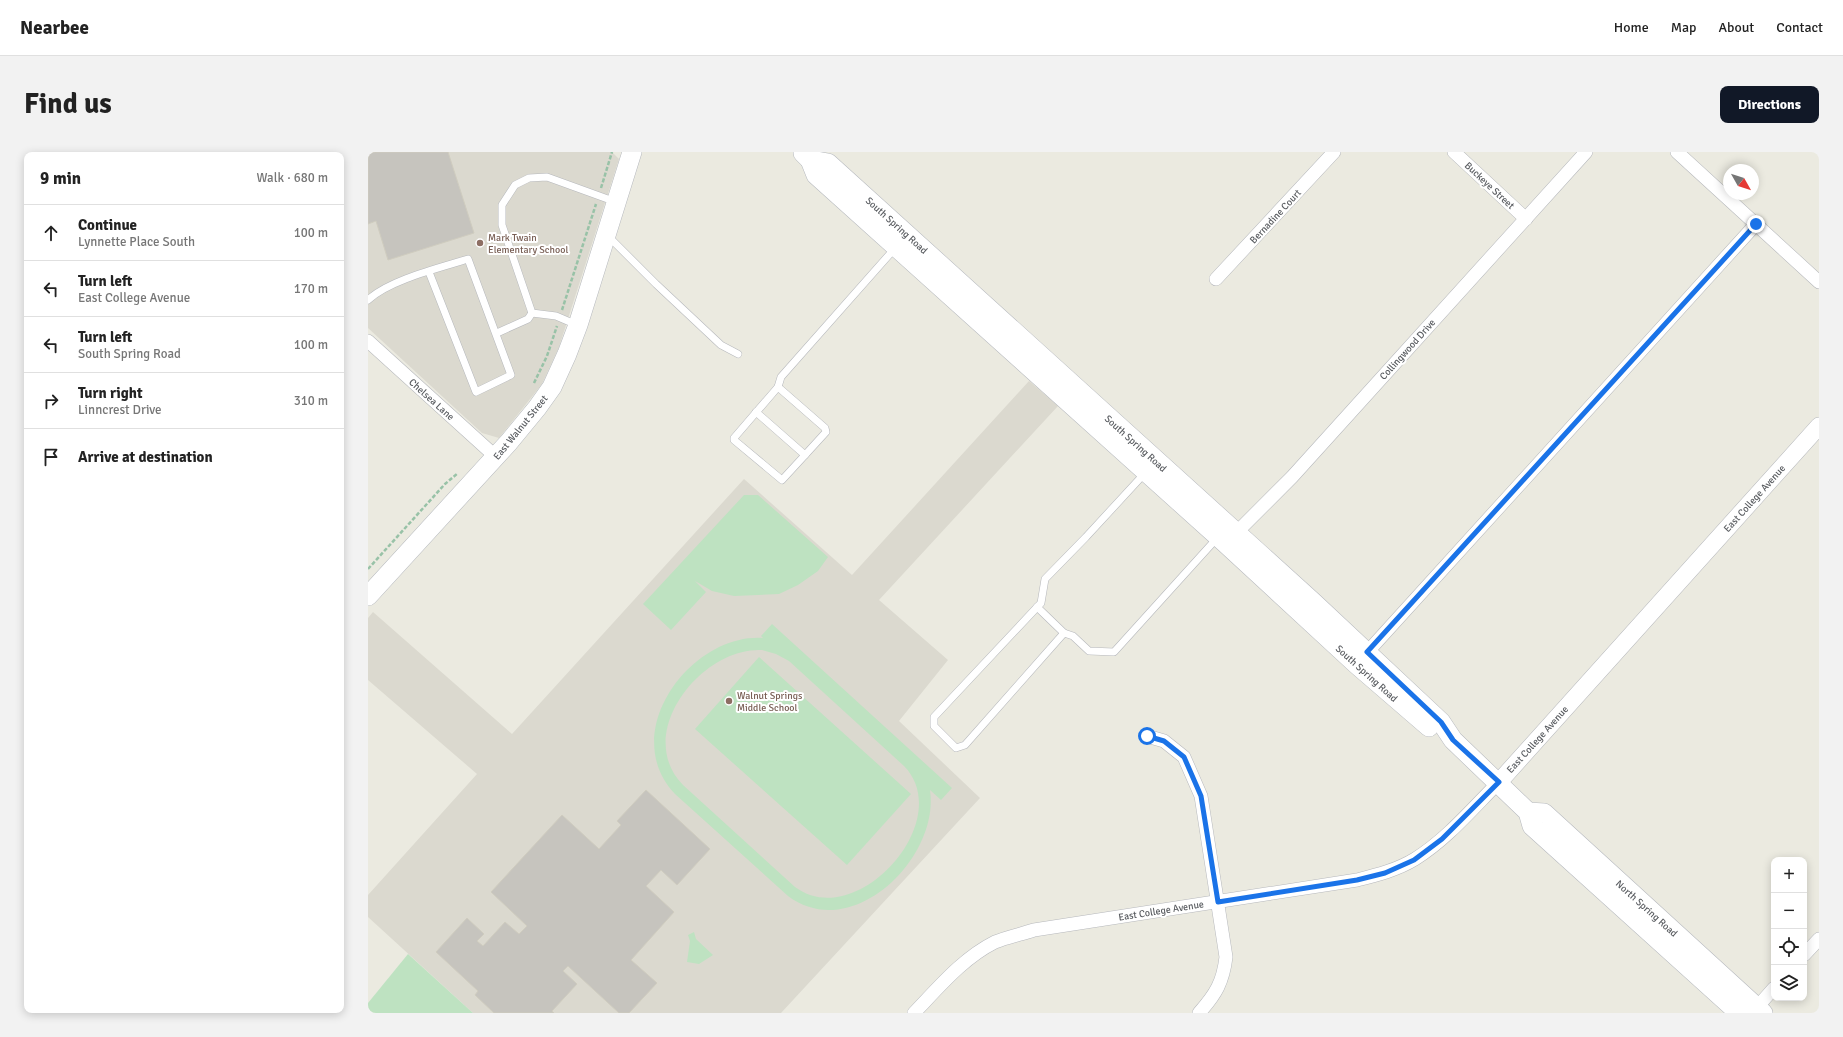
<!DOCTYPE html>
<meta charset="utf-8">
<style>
:root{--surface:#fff;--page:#f2f2f2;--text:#222;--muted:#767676;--line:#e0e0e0;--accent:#111827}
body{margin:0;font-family:Signika,sans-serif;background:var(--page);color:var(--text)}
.controls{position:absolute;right:12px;bottom:12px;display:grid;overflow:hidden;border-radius:8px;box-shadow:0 2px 10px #0003}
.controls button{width:36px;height:36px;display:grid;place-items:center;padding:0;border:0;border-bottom:1px solid var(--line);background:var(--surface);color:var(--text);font:20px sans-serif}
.compass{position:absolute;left:1355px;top:12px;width:36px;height:36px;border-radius:50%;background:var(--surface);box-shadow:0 2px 10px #0003;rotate:129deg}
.stop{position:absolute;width:12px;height:12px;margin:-9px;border:3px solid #1a73e8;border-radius:50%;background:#fff}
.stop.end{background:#1a73e8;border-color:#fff;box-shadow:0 1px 4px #0008}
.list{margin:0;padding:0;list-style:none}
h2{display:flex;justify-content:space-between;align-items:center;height:52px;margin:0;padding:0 16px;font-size:17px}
h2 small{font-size:13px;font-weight:400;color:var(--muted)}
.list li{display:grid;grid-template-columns:26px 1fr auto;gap:12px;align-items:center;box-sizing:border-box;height:56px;padding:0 16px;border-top:1px solid var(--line)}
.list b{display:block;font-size:15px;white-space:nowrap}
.list p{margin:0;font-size:13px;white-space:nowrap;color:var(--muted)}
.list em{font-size:13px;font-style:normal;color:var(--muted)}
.icon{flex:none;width:22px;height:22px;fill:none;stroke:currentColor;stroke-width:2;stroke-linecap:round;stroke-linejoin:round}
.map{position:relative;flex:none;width:1451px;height:861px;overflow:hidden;border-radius:8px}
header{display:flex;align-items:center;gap:24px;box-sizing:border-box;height:56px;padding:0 20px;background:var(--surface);border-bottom:1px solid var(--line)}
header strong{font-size:19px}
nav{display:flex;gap:22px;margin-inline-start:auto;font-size:14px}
.intro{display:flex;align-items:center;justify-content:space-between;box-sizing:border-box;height:96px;padding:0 24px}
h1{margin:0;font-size:28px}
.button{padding:10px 18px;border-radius:8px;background:var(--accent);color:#fff;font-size:14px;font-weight:700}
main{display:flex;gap:24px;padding:0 24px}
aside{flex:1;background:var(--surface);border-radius:8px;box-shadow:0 2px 10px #0003}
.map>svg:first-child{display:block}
.education{fill:#dbd9cf}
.green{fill:#bee2c1;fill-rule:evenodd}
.building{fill:#c6c4be;stroke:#cfccbf}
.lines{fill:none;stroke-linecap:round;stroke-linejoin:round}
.service-casing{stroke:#b6b8bc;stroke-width:8}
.minor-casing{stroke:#b6b8bc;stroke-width:14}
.tertiary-casing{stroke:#b6b8bc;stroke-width:18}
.secondary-casing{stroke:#b6b9be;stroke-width:20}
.path{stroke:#98c2a7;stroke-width:2.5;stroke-dasharray:4 2;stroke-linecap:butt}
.service{stroke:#fff;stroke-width:7}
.minor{stroke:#fff;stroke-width:13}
.tertiary{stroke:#fff;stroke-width:17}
.secondary{stroke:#fff;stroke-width:19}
.route{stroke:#1a73e8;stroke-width:5}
.education-dot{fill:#8d6e63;stroke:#fff;stroke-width:1.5}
.labels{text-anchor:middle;stroke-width:4;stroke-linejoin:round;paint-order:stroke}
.street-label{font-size:10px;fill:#595c60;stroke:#fff}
.education-label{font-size:10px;fill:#785e54;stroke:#fff;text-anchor:start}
</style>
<header>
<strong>Nearbee</strong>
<nav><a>Home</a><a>Map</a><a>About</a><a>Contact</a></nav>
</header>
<div class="intro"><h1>Find us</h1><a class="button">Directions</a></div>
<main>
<aside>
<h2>9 min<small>Walk · 680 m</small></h2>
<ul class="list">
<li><svg class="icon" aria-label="ahead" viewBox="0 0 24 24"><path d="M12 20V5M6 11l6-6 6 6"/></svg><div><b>Continue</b><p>Lynnette Place South</p></div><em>100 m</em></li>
<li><svg class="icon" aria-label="left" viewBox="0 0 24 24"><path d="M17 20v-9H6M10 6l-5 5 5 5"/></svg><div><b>Turn left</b><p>East College Avenue</p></div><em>170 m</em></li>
<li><svg class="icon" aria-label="left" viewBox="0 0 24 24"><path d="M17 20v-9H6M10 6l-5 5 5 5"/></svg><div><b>Turn left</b><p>South Spring Road</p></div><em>100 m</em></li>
<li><svg class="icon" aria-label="right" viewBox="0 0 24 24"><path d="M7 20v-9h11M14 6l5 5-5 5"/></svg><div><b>Turn right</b><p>Linncrest Drive</p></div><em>310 m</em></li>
<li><svg class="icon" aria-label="arrive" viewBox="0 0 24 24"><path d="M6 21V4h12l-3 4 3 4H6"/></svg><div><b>Arrive at destination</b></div></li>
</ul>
</aside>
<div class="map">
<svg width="1451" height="861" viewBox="0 0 1451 861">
<rect width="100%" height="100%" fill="#ebeae0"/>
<!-- education -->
<g class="education">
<polygon points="0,0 244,0 251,7 191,195 174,232 131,286 114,281 0,176"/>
<polygon points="661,229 690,254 511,448 580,508 531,569 612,646 413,861 105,861 0,765 0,743 109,622 0,528 0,466 5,460 144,582 376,327 484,423"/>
</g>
<!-- green -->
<g class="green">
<polygon points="376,343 390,343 460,405 450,419 430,433 411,442 366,444 344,439 327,429 338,440 303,478 275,452"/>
<path d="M 404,472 L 584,636 L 573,648 L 562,638 C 572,706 484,792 420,744 L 307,642 C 249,581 323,481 395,486 L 393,484 ZM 394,498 L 408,502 L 421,509 L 536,614 C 589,668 489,781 427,735 L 315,633 C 265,582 333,495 394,498 Z"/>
<polygon points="391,505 543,642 479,713 327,577"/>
<polygon points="326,780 328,787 345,803 331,812 319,810 322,789 320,783"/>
<polygon points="40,802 105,861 0,861 0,851"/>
</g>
<!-- building -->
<g class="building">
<polygon points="0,0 80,0 106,81 20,108 8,69 0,72"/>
<polygon points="278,638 342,697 309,733 293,718 278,734 306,760 263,808 289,831 261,861 251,861 200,814 195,819 209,832 184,859 186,861 126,861 107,843 110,839 68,800 99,766 116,782 109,789 115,794 137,770 151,782 159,774 123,740 194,663 231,697 253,673 249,669"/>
</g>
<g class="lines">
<defs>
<g id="service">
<polyline points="240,84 288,132 353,193 370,202"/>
<path d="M 0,148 C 21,128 71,116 100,107 L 143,223 L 108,240 L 61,120"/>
<polyline points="209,173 188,164 164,161 134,73 134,53 147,33 161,26 179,25 248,50"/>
<polyline points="129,181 160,167 164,161"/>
<polyline points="388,260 437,303 458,280 457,276 410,235"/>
<polyline points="437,303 414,328 366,288 366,286 410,235 413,225 528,95"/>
<polyline points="777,321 718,385 677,427 673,451 566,565 566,574 588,596 597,593 696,481 705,484 721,499 746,500 850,385"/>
<polyline points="669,455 696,481"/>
</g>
<g id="minor">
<polyline points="1086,0 1158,67"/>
<polyline points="1309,0 1451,130"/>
<polyline points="848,127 966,0"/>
<polyline points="0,189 128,305"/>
<polyline points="863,386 924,325 1218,0"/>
<polyline points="994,506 1388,72"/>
<path d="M 779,584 L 796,589 L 816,605 L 833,644 L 858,805 C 855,830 848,842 831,861"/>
<polyline points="1436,803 1451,787"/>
<path d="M 546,861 C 571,835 595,806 627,790 C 639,785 654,782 666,778 L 989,728 C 1009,723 1029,718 1047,707 C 1079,687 1104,657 1131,630"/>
<polyline points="1384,861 1406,836"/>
</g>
<polyline id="tertiary" points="1131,630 1451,274"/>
<g id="secondary">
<polyline points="435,1 442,8 448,23 857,391 988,512 1061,575"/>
<polyline points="442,8 460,11 945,450 1073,570 1085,588 1160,660 1164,674 1371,861"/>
<polyline points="0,444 141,290 169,256 184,235 199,202 210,173 264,0"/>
<polyline points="1160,660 1176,661 1395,861"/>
</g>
</defs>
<!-- service casing -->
<use href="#service" class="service-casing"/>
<!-- minor casing -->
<use href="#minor" class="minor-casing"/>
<!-- tertiary casing -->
<use href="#tertiary" class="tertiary-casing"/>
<!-- secondary casing -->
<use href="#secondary" class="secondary-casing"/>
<!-- path -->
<g class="path">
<polyline points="233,36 244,0"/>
<polyline points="194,158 228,52"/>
<polyline points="166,231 179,204 189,174"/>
<polyline points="0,417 77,332 90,321"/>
</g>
<!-- service -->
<use href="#service" class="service"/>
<!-- minor -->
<use href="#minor" class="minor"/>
<!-- tertiary -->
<use href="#tertiary" class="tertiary"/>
<!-- secondary -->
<use href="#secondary" class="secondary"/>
</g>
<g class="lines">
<!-- route -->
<polyline class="route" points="779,584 796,589 816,605 833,644 850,750 989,728 1017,721 1046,708 1074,687 1131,630 1085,588 1073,570 999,500 1388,72"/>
</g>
<!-- markers -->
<g class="education-dot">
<circle cx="112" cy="91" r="4"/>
<circle cx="361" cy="549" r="4"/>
</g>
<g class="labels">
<!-- street labels -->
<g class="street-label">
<text transform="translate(1122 33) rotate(43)" y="4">Buckeye Street</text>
<text transform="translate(907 64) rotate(-47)" y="4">Bernadine Court</text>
<text transform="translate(529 73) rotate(42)" y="4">South Spring Road</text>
<text transform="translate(1039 197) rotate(-48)" y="4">Collingwood Drive</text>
<text transform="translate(64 247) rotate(42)" y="4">Chelsea Lane</text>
<text transform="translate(152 275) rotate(-51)" y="4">East Walnut Street</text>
<text transform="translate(768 291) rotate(42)" y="4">South Spring Road</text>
<text transform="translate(1386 346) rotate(-48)" y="4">East College Avenue</text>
<text transform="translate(999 521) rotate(42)" y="4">South Spring Road</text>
<text transform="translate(1169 587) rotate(-48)" y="4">East College Avenue</text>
<text transform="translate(1279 756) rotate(42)" y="4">North Spring Road</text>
<text transform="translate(793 758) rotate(-9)" y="4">East College Avenue</text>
</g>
<!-- education labels -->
<g class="education-label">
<text x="120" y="89">Mark Twain<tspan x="120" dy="12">Elementary School</tspan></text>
<text x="369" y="547">Walnut Springs<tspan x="369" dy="12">Middle School</tspan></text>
</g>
</g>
</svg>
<div class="controls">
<button>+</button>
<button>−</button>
<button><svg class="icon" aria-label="locate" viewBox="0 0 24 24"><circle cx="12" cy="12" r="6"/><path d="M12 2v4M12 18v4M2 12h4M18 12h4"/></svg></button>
<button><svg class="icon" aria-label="layers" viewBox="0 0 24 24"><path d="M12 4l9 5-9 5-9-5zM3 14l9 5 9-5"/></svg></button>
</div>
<svg class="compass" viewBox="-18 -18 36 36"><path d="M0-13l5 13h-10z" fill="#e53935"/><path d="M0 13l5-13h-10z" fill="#767676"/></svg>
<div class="stop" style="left:779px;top:584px"></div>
<div class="stop end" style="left:1388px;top:72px"></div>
</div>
</main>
